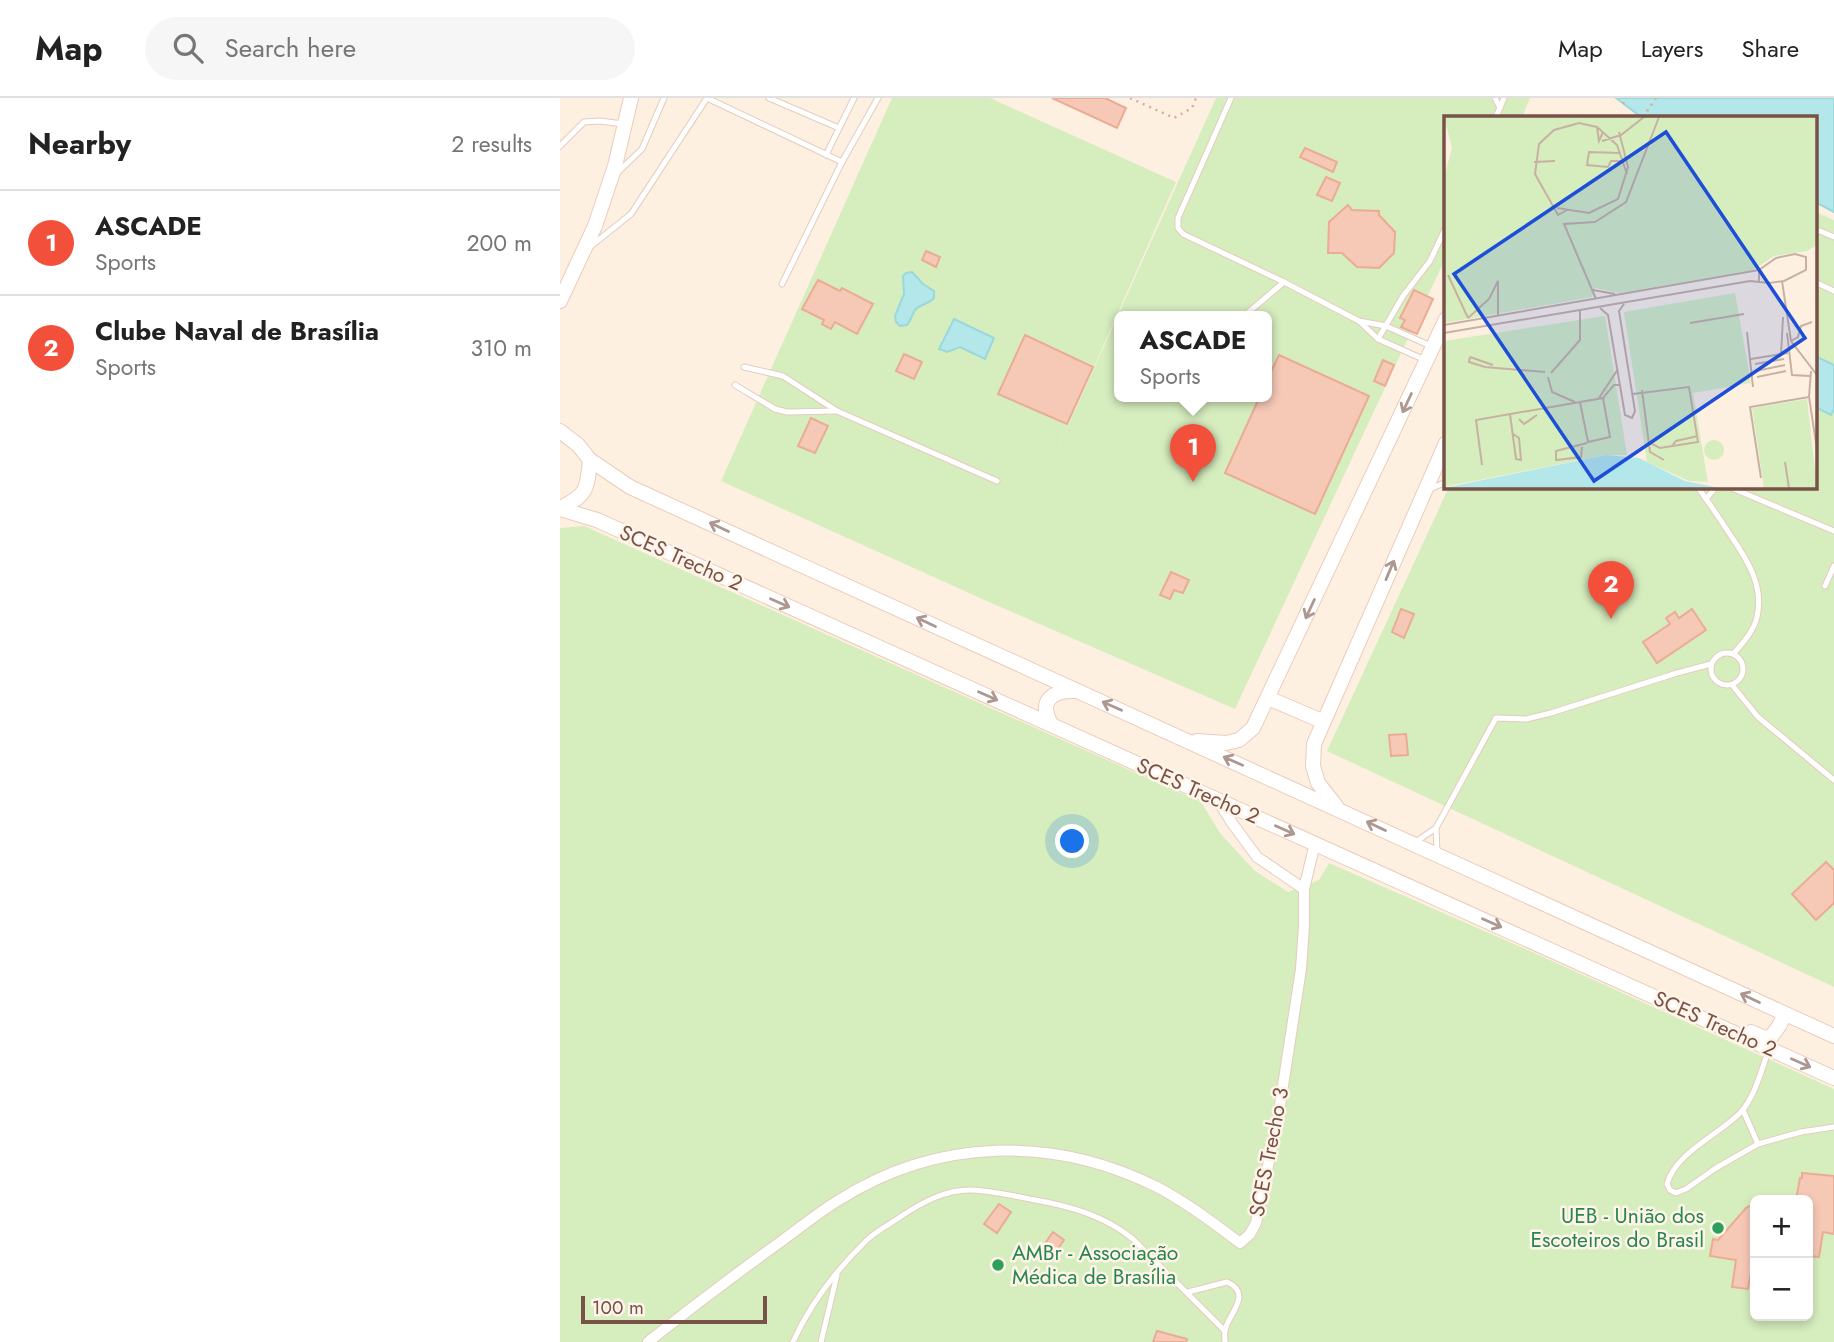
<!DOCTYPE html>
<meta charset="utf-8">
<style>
:root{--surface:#fff;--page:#f6f6f6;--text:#222;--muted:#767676;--line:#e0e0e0;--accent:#f3503b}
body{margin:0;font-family:Jost,sans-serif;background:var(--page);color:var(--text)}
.controls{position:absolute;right:21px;bottom:21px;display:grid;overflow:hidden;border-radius:10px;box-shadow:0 4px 10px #0003}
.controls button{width:63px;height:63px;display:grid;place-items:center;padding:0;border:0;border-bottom:2px solid var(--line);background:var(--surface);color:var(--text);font:35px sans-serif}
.scale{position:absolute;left:21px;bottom:18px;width:186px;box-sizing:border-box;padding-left:7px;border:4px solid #785246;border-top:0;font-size:19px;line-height:24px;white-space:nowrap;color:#785246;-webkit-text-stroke:5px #fff4e9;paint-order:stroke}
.you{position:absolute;left:513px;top:744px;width:24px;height:24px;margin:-18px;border:5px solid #fff;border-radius:50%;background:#1a73e8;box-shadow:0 0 0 10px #1a73e833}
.badge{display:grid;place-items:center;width:46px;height:46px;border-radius:50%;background:var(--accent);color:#fff;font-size:23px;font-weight:700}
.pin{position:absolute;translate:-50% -58px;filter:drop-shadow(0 2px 4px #0008)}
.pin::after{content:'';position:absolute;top:37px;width:24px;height:21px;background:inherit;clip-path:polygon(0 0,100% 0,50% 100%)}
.popup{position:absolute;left:554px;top:213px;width:158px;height:91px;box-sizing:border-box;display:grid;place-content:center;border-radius:10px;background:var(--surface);filter:drop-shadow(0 2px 5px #0005);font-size:23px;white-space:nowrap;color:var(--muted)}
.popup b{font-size:26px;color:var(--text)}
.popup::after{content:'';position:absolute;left:50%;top:100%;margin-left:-14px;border:14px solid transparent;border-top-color:var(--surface)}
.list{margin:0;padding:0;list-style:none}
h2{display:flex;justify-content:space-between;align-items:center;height:91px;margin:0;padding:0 28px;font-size:30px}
h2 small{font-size:23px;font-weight:400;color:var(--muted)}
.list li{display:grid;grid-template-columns:46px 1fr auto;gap:21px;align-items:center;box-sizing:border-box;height:105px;padding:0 28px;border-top:2px solid var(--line)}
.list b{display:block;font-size:26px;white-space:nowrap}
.list p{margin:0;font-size:23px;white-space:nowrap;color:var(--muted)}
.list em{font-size:23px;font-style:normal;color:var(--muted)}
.icon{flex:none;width:38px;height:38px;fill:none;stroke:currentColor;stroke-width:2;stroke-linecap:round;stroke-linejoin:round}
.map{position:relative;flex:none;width:1274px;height:1244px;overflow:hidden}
header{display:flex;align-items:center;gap:42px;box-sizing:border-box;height:98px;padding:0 35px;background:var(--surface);border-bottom:2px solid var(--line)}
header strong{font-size:33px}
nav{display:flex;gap:38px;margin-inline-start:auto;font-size:24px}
.search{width:490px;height:63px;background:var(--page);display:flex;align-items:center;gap:18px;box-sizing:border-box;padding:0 24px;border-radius:38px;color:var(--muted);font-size:26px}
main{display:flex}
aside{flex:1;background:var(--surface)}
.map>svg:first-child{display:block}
.green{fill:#d6edbe;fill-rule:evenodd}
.water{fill:#b4e7e9;stroke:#99d9dc;stroke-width:2}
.building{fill:#f6c8b6;stroke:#eaac95;stroke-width:2}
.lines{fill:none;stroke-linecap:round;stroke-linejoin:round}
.lane-casing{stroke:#e5ccbf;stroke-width:7}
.street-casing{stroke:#e5ccbf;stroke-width:12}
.secondary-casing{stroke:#ebccbb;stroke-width:16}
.path{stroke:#dbab99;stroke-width:2.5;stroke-dasharray:2 5;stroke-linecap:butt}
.lane{stroke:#fff;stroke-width:5}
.street{stroke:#fff;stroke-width:10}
.secondary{stroke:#fff;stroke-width:14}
.oneway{stroke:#ae9790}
.leisure-dot{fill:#2e9e5b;stroke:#fff4e9;stroke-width:2.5}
.labels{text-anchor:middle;stroke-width:5;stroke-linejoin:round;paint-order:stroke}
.street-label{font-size:21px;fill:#785246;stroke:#fff4e9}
.leisure-label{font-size:21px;fill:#27864d;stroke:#fff4e9;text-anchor:end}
.inset-road{fill:none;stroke:#c8b1a3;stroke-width:2}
.view{fill:#1d4ed8;fill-opacity:0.15;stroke:#1d4ed8;stroke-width:3.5}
.inset-edge{fill:none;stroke:#785246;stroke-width:3.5}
</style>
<header>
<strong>Map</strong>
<div class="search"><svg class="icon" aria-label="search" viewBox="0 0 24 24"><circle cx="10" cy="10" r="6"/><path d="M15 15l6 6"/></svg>Search here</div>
<nav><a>Map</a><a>Layers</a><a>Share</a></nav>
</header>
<main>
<aside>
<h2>Nearby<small>2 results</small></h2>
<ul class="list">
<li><span class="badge">1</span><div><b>ASCADE</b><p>Sports</p></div><em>200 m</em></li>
<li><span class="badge">2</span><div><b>Clube Naval de Brasília</b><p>Sports</p></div><em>310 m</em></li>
</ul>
</aside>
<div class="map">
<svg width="1274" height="1244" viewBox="0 0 1274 1244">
<rect width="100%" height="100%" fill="#fef0e1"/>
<!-- green -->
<g class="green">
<path d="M 332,0 L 430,0 L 616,84 L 489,370 L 656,0 L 970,0 L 962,19 L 886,19 L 885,161 L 675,611 L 429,504 L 161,383 ZM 560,218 L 706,218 L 706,298 L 560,298 Z"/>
<polygon points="1255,114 1274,122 1274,889 767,653 889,389 1255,388"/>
<path d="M 24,428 L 641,704 L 660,735 L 695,773 L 728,794 L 759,782 L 769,765 L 970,853 L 1274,991 L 1274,1244 L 0,1244 L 0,430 ZM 1195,1102 L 1248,1102 L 1248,1218 L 1195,1218 Z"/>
</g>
<!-- water -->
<g class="water">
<polygon points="1056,0 1274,0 1274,114 1255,104 1255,19 1081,19"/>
<path d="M 352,174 L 363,186 L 374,193 L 374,200 C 369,206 360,206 355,212 C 352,217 351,222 347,227 L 340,228 L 336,224 L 335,218 L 344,196 L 343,178 L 346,175 Z"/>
<polygon points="394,221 434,240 425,261 400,249 387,254 379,251"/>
<polygon points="1255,258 1274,267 1274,311 1271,317 1255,309"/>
</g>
<!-- building -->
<g class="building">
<polygon points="492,0 545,0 566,10 557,30"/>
<polygon points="745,50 777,64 773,74 740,59"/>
<polygon points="766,79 780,85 772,103 757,97"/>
<polygon points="788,107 792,112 819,113 819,117 835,134 834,155 819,170 797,169 782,155 768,155 769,124"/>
<polygon points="366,153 380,159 376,169 362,162"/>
<polygon points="258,182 280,193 282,190 313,206 297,236 275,224 271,231 262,226 264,222 242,211"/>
<polygon points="854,192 873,201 857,236 841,229 845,222 840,220"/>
<polygon points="465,237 533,269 507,326 438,296"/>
<polygon points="344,256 362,264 354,281 336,273"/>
<polygon points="719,257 809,298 755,416 665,375 700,298 706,298 706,284"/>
<polygon points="823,262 834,267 825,288 814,283"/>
<polygon points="251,320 268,328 255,355 238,348"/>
<polygon points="611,474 629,482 623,495 614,492 610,501 600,497"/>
<polygon points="841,511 854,516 844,540 832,534"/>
<polygon points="1132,511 1146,532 1097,565 1083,544 1110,526 1106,520 1115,514 1119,520"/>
<polygon points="846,636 848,657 831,658 829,637"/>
<polygon points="1266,764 1274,772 1274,805 1256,822 1232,796"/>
<polygon points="1242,1075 1274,1078 1274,1136 1263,1134 1259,1159 1248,1158 1248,1102 1236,1102 1240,1080 1242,1080"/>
<polygon points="1195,1105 1195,1180 1190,1179 1188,1191 1172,1189 1176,1162 1150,1158 1153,1141 1158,1142 1186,1110"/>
<polygon points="439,1106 451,1114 437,1135 424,1126"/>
<polygon points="493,1134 504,1142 490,1162 479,1154"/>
<polygon points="597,1233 627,1241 626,1244 593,1244"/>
</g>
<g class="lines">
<defs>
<g id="lane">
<polyline points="147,0 282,64"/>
<polyline points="209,0 279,30"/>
<polyline points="671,0 618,120 618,130 623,136 724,184 799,223 826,228 873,249"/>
<polyline points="935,0 940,10"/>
<polyline points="936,19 944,0"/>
<polyline points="0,48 24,24 40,23 63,26"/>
<polyline points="266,57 294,0"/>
<polyline points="56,76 82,51 104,0"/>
<polyline points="1255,133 1260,133 1274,139"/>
<polyline points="31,148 71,116 147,0"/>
<polyline points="1255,184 1274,193"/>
<polyline points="222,186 282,64 318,0"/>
<polyline points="684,218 724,184"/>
<polyline points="799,223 818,241 865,262"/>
<polyline points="818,241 843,198 870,163 886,129"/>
<polyline points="184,269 223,278 277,313 437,383"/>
<polyline points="175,287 215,311 227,314 277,313"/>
<path d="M 1137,388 C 1149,405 1160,421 1171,438 C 1188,463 1204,488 1197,519 C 1194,533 1182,546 1173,556"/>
<polyline points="1167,388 1274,433"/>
<polyline points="870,391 886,384"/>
<polyline points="1146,401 1157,388"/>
<polyline points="1265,488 1274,468"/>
<circle cx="1167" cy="571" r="16"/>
<polyline points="1172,587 1198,619 1274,682"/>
<polyline points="876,730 877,755"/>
<polyline points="854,745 876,730 936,620 966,621 991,615 1117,575 1151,566"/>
<path d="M 1208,954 C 1201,973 1195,998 1181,1014 C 1159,1037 1116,1054 1107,1086 L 1110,1092 L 1116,1095 L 1126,1091 L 1156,1070 L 1198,1046 L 1241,1034 L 1274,1029"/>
<polyline points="1183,1012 1198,1046"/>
<path d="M 628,1194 L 667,1184 C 694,1196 667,1217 665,1233 C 664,1236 665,1240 665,1244"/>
<path d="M 233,1244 C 250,1206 278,1170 308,1141 C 318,1132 332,1125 343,1117 C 363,1104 387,1091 412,1092 C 433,1093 455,1098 475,1102 C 510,1108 545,1118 573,1141 L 664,1232"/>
<polyline points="261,1244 277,1177"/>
</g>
<g id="street">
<polyline points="657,701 672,725 697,759 744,791"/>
<path d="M 88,1244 C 132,1209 177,1175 223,1142 C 241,1129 259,1114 279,1102 C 377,1040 493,1037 597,1089 C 626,1104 654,1125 680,1145 L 690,1136 L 696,1125 L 718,1020 L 741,871 L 744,828 L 744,791 L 755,745"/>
</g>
<g id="secondary">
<polyline points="0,203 35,128 55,68 71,0"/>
<polyline points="0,333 18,347 30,362 70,389 1274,938"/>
<path d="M 0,410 C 27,397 27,392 30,362"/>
<polyline points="0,411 37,422 1274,980"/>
<polyline points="708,600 762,623"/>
<path d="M 491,626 C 478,603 492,592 516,593"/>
<polyline points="637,643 666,645 679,642 693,630 886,221"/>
<polyline points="776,708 758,685 753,668 754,646 886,345"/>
<polyline points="1191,934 1205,940 1211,939 1219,928 1225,916"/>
</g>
</defs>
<!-- lane casing -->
<use href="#lane" class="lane-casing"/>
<!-- street casing -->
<use href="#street" class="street-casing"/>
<!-- secondary casing -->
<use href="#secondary" class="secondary-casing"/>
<!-- path -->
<g class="path">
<polyline points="570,0 614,20 632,10 636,0"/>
<polyline points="1063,6 1067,0"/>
<polyline points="1083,19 1096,0"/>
</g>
<!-- lane -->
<use href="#lane" class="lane"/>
<!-- street -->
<use href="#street" class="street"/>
<!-- secondary -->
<use href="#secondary" class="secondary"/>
</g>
<!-- one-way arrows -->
<defs><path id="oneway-shaft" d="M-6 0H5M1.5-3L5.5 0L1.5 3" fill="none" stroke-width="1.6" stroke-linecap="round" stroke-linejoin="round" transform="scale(1.75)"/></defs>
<g class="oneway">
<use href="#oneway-shaft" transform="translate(847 305) rotate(115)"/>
<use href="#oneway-shaft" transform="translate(159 429) rotate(-155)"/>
<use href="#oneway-shaft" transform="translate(830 472) rotate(-67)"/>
<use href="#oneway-shaft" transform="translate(220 505) rotate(24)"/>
<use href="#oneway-shaft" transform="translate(750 511) rotate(115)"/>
<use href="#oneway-shaft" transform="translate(366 524) rotate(-155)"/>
<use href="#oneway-shaft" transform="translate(428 598) rotate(24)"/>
<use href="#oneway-shaft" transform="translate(552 608) rotate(-156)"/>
<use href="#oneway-shaft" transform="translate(673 663) rotate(-156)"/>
<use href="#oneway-shaft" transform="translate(816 728) rotate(-155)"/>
<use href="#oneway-shaft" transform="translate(725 732) rotate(24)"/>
<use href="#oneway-shaft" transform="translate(932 825) rotate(24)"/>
<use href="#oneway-shaft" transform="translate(1190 900) rotate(-155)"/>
<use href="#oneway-shaft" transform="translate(1241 965) rotate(24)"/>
</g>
<!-- markers -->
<g class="leisure-dot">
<circle cx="1158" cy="1130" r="7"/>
<circle cx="438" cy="1167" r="7"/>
</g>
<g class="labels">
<!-- street labels -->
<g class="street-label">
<text transform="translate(121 460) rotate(24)" y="7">SCES Trecho 2</text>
<text transform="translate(638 693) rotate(24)" y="7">SCES Trecho 2</text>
<text transform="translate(1155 926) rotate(24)" y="7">SCES Trecho 2</text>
<text transform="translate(709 1054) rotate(-79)" y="7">SCES Trecho 3</text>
</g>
<!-- leisure labels -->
<g class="leisure-label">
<text x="1144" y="1125">UEB - União dos<tspan x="1144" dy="24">Escoteiros do Brasil</tspan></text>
<text x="452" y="1162" text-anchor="start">AMBr - Associação<tspan x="452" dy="24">Médica de Brasília</tspan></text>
</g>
</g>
<!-- overview -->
<g transform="translate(884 18)">
<rect width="373" height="373" fill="#fef0e1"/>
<path d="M 0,1 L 373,1 L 373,129 L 363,135 L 330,140 L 309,154 L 176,177 L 151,172 L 148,181 L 0,207 L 0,61 L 8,32 ZM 291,177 L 307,267 L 249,277 L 264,366 L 245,365 L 203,346 L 180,196 ZM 161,200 L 183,339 L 162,339 L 0,371 L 0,225 ZM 363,283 L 373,372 L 320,372 L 308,292 ZM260 334a10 10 0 1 1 20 0a10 10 0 1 1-20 0Z" fill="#d6edbe"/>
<path d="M 162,339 L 195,342 L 241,365 L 276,372 L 0,372 Z" fill="#b4e7e9"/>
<path class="inset-road" d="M 153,11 L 155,25 L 159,16M 158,25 L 177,19 L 200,1M 176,37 L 145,36 L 143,49 L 164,51 L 167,45 L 178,45M 90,46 L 111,45M 113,92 L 145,97 L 174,83 L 184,51 L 175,16M 123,94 L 114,99 L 91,58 L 95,28 L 110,14 L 135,7 L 153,11 L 173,29 L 183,58M 4,159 L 24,202M 338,165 L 347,225 L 373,259M 149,174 L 171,178M 152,183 L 120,108 L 151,106 L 182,86 L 215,1M 156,192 L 164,199 L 181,299 L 188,302 L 191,295 L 175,195 L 180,188M 24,202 L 45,183 L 54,165 L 54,200M 246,207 L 300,198M 0,209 L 315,154M 303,216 L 309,271M 0,217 L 306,165 L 325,167 L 340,165 L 362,154 L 362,141 L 351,138 L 332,142 L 315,154 L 315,165M 343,217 L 348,259 L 366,260M 347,225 L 354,221 L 357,210 L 368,206M 337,239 L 339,201M 26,241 L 25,246 L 41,251 L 101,256M 26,241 L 49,249M 307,243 L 344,237M 311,248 L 340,243M 312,255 L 341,249M 367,255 L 365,281 L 373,333M 107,257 L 136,224 L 136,194M 104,261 L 108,276 L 131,286M 313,261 L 342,255M 198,274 L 206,336 L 220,344M 189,278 L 245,271 L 254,326 L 216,332 L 204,326M 155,282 L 174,253M 136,286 L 144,326 L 166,321 L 159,282M 66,298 L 72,343 L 77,344 L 75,322 L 69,318M 75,303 L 80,308 L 93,299M 228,330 L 232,325 L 254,320M 138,331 L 137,341 L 112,344 L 112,335 L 143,327M 341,346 L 345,372M 38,349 L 32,304 L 159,282 L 170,269 L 176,269M 317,362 L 306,291 L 365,281"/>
<path class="view" d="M 222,16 L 361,222 L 150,365 L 10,158 Z"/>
<rect width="373" height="373" class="inset-edge"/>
</g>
</svg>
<div class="controls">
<button>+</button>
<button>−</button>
</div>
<div class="scale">100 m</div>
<div class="you"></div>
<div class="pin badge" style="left:633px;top:384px">1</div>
<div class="popup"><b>ASCADE</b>Sports</div>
<div class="pin badge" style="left:1051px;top:521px">2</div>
</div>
</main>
